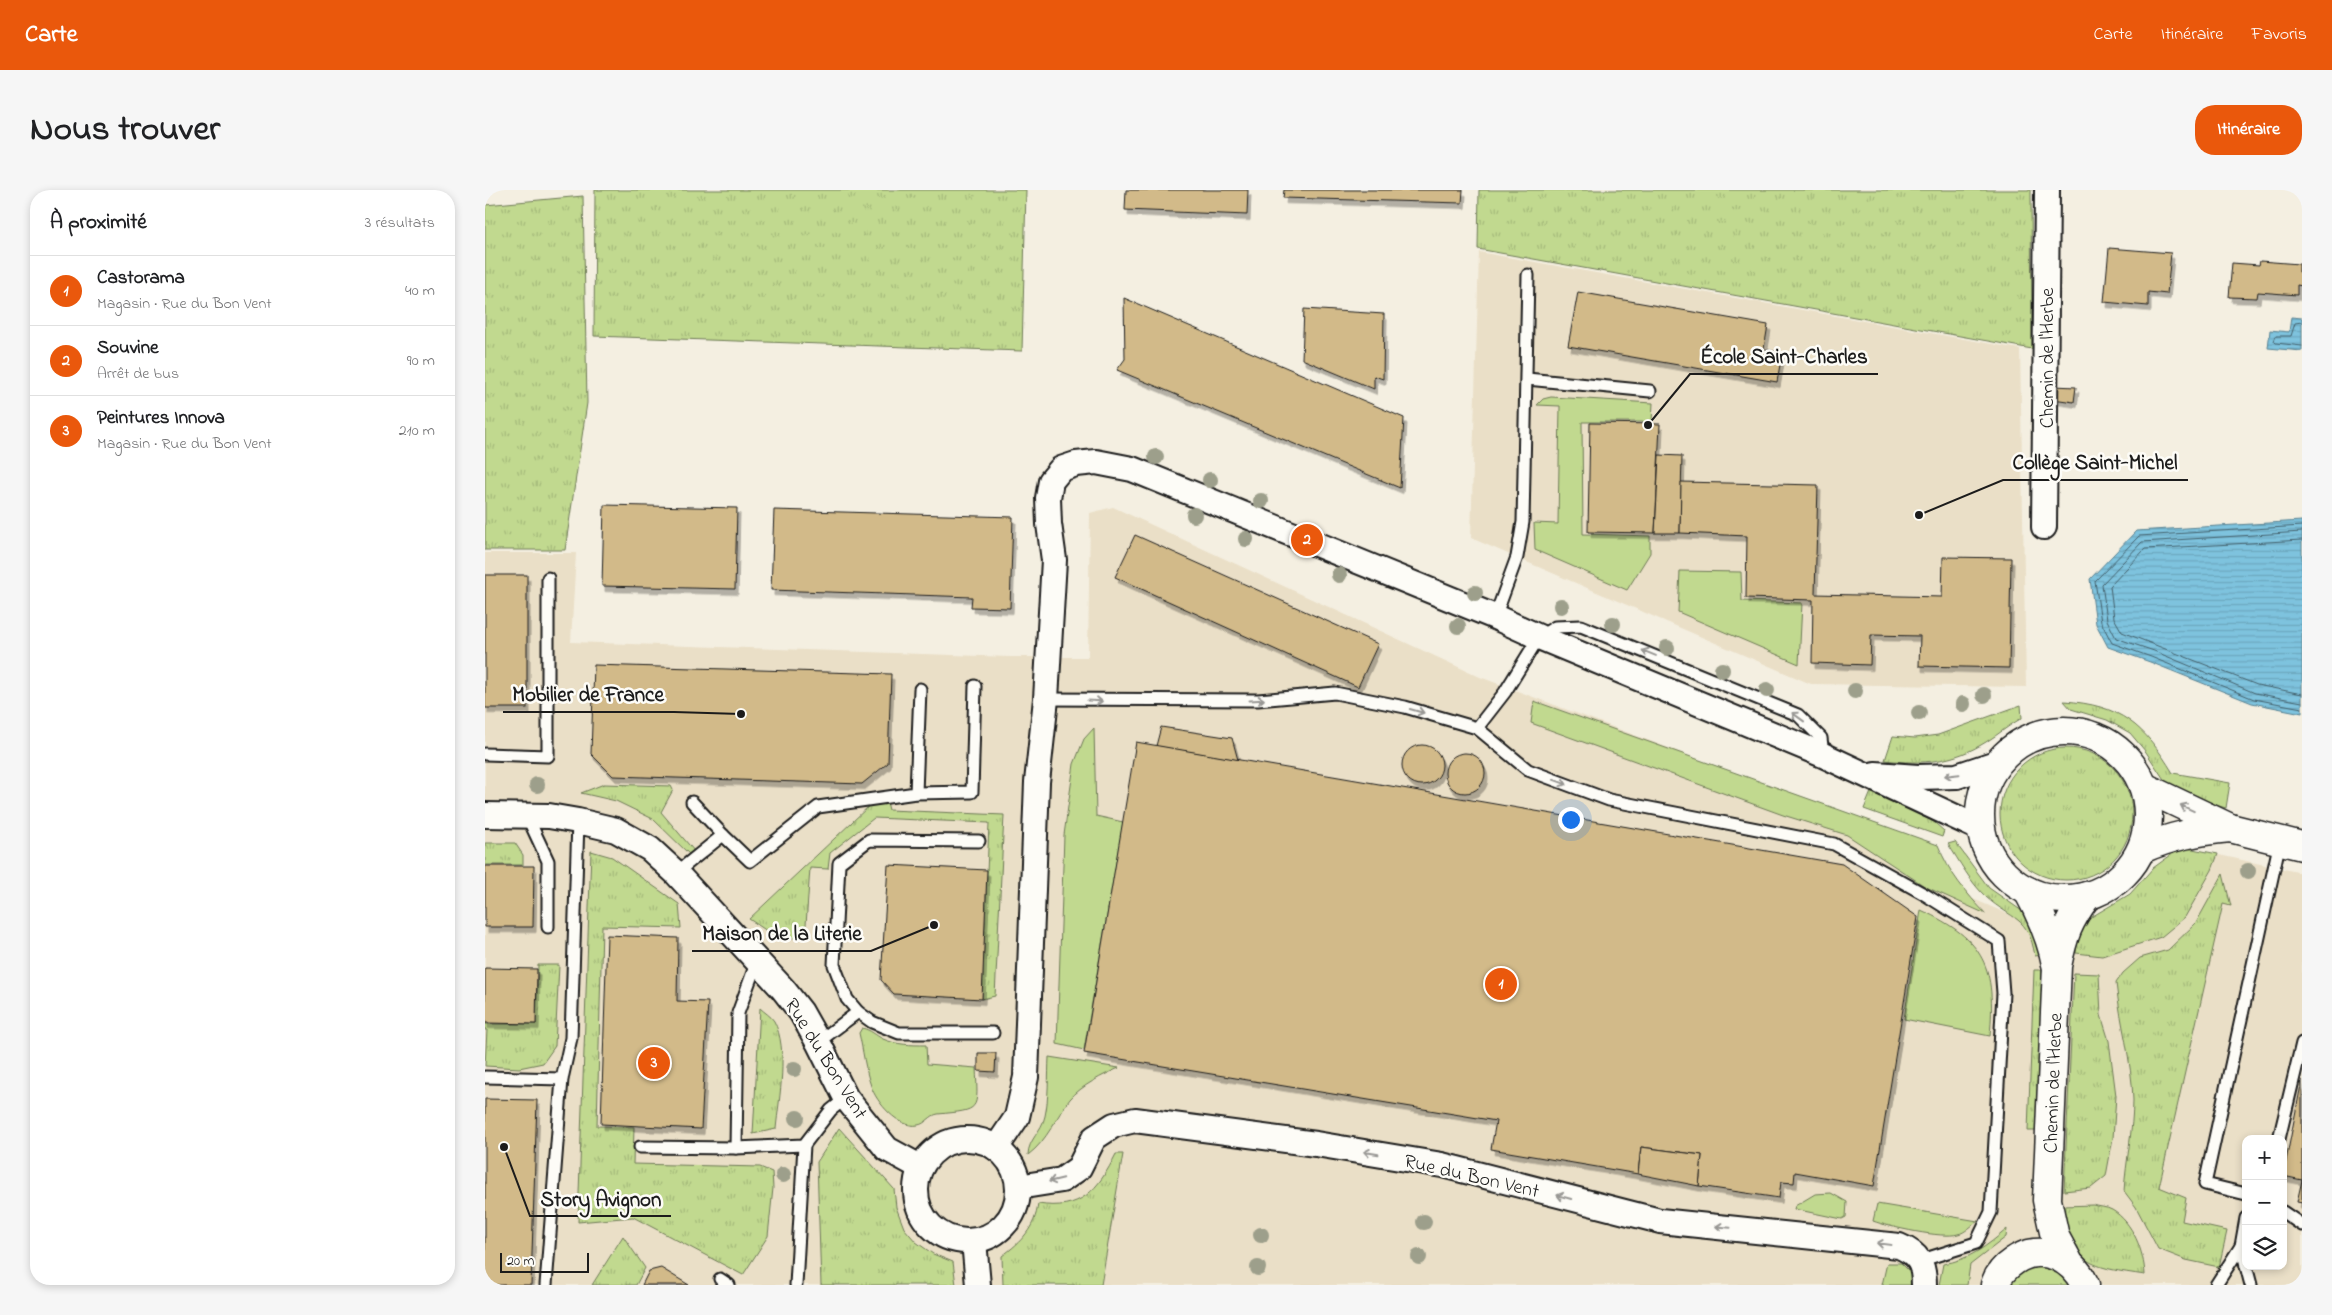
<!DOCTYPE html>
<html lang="fr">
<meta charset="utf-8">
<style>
:root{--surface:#fff;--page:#f6f6f6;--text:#202124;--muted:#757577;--line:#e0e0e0;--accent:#ea580c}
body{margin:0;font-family:"Indie Flower",sans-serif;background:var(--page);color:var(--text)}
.controls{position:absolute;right:15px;bottom:15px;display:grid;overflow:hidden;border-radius:10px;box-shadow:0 2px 8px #0003}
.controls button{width:45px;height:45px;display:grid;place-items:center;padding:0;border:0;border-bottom:1px solid var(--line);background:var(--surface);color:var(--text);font:25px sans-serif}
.scale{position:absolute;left:15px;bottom:12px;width:89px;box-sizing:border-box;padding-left:5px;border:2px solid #1c1c1c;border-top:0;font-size:14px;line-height:18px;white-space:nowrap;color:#1c1c1c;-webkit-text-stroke:4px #fdfcf7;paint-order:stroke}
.you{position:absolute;left:1085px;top:629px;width:18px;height:18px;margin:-12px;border:4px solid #fff;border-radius:50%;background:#1a73e8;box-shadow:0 0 0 8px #1a73e833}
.badge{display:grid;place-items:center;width:32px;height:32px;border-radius:50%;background:var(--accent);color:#fff;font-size:16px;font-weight:700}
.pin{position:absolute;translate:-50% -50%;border:2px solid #fff;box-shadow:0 1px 5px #0006}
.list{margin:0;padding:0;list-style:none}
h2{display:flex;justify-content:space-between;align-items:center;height:65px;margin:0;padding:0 20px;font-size:21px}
h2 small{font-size:16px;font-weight:400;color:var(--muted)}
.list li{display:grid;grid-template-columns:32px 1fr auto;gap:15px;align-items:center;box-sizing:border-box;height:70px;padding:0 20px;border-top:1px solid var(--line)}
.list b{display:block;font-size:19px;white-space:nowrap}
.list p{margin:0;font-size:16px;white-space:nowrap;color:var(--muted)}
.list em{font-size:16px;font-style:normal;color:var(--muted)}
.icon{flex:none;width:28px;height:28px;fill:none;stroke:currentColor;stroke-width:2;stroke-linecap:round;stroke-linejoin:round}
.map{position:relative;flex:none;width:1817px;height:1095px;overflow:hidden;border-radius:20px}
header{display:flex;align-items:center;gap:30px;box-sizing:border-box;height:70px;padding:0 25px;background:var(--accent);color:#fff}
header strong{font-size:24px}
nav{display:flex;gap:28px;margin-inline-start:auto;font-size:18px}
.intro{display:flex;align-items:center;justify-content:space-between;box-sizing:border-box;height:120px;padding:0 30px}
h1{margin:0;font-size:35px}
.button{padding:12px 22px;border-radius:20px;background:var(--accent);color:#fff;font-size:18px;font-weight:700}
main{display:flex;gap:30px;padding:0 30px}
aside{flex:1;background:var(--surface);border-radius:20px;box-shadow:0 2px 8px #0003}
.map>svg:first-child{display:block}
.built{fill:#eadfc7;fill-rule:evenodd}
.grass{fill:url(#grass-tufts);stroke:#6e7a56}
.garden{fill:#c1d98f;stroke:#6e7a56}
.water{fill:url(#water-rules);stroke:#578090}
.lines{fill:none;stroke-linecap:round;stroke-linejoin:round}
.shore{stroke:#435f6a;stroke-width:1}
.building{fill:#d2ba89;stroke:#1c1c1c;filter:url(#shadow)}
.lane-casing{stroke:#1c1c1c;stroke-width:15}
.street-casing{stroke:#1c1c1c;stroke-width:28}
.secondary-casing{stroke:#1c1c1c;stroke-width:31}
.lane{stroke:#fdfcf7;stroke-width:11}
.street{stroke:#fdfcf7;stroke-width:24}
.secondary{stroke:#fdfcf7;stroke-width:28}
.tree{fill:#9d9f8b}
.oneway{stroke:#989794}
.labels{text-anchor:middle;stroke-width:5;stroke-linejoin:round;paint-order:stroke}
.street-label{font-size:20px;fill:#1c1c1c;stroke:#fdfcf7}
.leader{fill:none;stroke:#1c1c1c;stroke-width:2}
.callout-dot{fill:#1c1c1c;stroke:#fdfcf7;stroke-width:2}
.callout-label{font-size:21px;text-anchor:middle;font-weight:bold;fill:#1c1c1c;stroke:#fdfcf7;stroke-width:5;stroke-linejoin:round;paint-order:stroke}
</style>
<header>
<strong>Carte</strong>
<nav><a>Carte</a><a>Itinéraire</a><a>Favoris</a></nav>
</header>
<div class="intro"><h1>Nous trouver</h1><a class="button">Itinéraire</a></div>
<main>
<aside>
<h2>À proximité<small>3 résultats</small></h2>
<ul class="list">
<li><span class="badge">1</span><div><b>Castorama</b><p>Magasin · Rue du Bon Vent</p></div><em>40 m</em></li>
<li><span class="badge">2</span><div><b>Souvine</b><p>Arrêt de bus</p></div><em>90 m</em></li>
<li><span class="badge">3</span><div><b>Peintures Innova</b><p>Magasin · Rue du Bon Vent</p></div><em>210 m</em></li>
</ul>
</aside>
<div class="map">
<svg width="1817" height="1095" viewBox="0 0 1817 1095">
<defs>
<pattern id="grass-tufts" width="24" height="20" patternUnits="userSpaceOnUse" patternTransform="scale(1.25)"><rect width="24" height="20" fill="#c1d98f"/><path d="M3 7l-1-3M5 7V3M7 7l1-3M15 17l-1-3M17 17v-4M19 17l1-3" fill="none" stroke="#a5ba7b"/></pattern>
<pattern id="water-rules" width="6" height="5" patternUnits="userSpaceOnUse" patternTransform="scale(1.25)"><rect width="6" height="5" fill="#7ec3de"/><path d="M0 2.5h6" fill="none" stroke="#6ca7be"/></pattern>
<filter id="shadow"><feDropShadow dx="3" dy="5.5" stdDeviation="0" flood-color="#0004"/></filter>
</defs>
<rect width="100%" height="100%" fill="#f4efe1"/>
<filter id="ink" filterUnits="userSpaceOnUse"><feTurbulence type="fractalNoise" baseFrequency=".02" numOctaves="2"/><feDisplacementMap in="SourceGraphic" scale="10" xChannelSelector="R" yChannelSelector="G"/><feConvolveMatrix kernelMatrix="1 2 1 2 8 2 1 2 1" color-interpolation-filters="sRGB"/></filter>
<g filter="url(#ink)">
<!-- built -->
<g class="built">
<polygon points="994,62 1535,159 1541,497 1326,494 986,348"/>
<path d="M 628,317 L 995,487 L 1444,656 L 1488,709 L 1528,726 L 1604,730 L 1624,721 L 1645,704 L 1668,678 L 1697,657 L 1817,683 L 1817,1095 L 0,1095 L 0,363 L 91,363 L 86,452 L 525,467 L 603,467 L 605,323 ZM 1761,949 L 1798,949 L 1798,1076 L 1761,1076 Z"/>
</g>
<!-- grass -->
<g class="grass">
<polygon points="110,0 541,0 537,161 109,146"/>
<polygon points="994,0 1546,0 1547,159 993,59"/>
<polygon points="98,6 102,213 80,360 0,360 0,15"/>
<path d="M 1579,511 C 1636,515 1659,535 1688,583 L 1745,593 L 1741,618 L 1702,607 L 1686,600 L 1661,562 L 1645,543 L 1622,530 L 1586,519 Z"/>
<path d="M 1536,515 L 1537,528 C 1524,535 1514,544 1501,552 C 1469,572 1438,575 1400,570 L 1408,546 L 1430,548 L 1453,545 Z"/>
<circle cx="1581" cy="624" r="66"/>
<polygon points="119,594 186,596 188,600 176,622 210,662 205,665 168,629 131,611 96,603"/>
<polygon points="1386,602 1442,626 1459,641 1457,647 1379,619"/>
<polygon points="402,612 404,620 519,625 510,806 497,809 504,633 389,628 345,663 343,679 325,678 321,735 309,748 291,747 264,729 384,616"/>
<path d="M 1470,652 L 1504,698 L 1537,721 L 1553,741 L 1557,765 L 1550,766 C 1543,725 1528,731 1501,707 C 1485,692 1475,672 1463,654 Z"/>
<polygon points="0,653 30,653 38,665 38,675 0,675"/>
<polygon points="1697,657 1733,664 1727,680 1700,727 1676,747 1617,766 1591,763 1591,748 1597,735 1608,726 1645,704 1668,678"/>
<polygon points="106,661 127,667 194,714 196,738 117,736 112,936 149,937 148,974 275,977 287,982 288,998 283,1046 258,1085 148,1027 93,1032"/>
<path d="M 1738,684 L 1746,716 L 1738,714 L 1674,997 L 1701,1008 L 1697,1031 L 1742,1041 L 1734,1077 L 1701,1070 L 1673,1059 L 1651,1017 L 1639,1001 C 1641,971 1648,940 1648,910 C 1647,871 1635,832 1631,793 L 1638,783 L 1655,768 L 1683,760 L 1711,733 Z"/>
<polygon points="53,775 74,775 70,856 58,873 34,878 0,876 2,840 0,840 0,834 51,834"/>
<polygon points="1549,780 1557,780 1552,941 1543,941"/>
<polygon points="1589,783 1614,784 1616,825 1624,851 1631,906 1628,948 1621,986 1606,998 1579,1001"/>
<path d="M 275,818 C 279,822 286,826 289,831 C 304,859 294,908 291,939 L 268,944 Z"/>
<polygon points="354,938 409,999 411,1017 419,1038 431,1052 448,1064 468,1072 471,1095 336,1095 332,972"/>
<path d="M 631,964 L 638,964 L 616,1095 L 518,1095 L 517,1066 C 536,1052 550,1038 553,1014 C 596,1021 613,1000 631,964 Z"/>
<path d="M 1608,1015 C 1614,1017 1622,1017 1627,1020 C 1648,1032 1659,1062 1660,1085 C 1607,1077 1585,1076 1578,1016 Z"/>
<polygon points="138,1046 160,1078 151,1095 107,1095"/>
</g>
<!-- garden -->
<g class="garden">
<polygon points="1066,207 1168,213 1167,232 1097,232 1098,344 1165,346 1165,363 1142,400 1050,360 1049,333 1073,334 1075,216 1052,215 1058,209"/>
<polygon points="1195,381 1256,382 1257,411 1317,413 1314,474 1193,422"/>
<path d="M 1049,511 L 1453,655 C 1464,683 1481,703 1501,724 L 1441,697 L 1362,645 L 1298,625 L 1046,533 Z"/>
<polygon points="609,538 611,626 638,632 599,860 572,854 579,645 589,574 599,549"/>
<path d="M 1436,720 C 1501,750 1511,778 1505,846 L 1419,829 Z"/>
<path d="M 377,838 C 386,840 390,845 398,849 C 412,855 426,855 441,855 L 442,874 L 491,878 C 493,921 496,920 453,924 C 445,925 441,934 433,935 C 414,939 391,912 386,896 C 380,879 378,860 374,843 Z"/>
<path d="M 564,867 L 634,878 C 618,885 596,896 585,909 C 570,928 563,950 543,965 C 543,950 557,941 560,926 C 564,908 563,886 564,867 Z"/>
<polygon points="1346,1003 1362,1012 1361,1027 1357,1029 1309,1019 1310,1016 1330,1004"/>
<path d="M 1392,1014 L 1493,1031 C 1487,1035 1480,1043 1473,1044 C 1458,1049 1404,1037 1388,1031 Z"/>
<path d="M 1522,1039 L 1521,1047 L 1485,1075 L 1482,1095 L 1454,1095 L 1458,1074 C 1484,1070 1502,1056 1522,1039 Z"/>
<polygon points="1402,1073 1416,1073 1426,1083 1428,1095 1397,1095"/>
<polygon points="1550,1075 1565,1075 1588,1095 1519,1095 1530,1083"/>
</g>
<!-- water -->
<g class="water">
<polygon points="1806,127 1817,128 1817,161 1783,158 1785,140 1804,142"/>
<polygon points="1817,331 1817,523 1767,513 1665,472 1623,457 1611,434 1605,389 1651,341"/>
</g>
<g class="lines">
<!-- shore -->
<g class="shore">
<polyline points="1817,132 1810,133 1806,146 1791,146 1789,151 1791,153 1817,156"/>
<polyline points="1817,336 1654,346 1610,391 1616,432 1627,453 1666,467 1769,509 1817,518"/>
<polyline points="1817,342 1657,352 1617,394 1622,430 1631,448 1669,461 1770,503 1817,512"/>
<polyline points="1817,350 1660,359 1625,396 1629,428 1637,442 1772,495 1817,504"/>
</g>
</g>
<!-- building -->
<g class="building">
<polygon points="641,0 763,0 762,25 640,20"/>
<polygon points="799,0 978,0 977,13 798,8"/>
<polygon points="1624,58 1686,63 1682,104 1663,102 1663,116 1619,112"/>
<polygon points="1775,71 1814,74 1814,82 1817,83 1817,96 1812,95 1812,105 1773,102 1772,108 1744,107 1747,73 1774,75"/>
<polygon points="1093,102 1283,135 1279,159 1297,163 1292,192 1083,156"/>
<polygon points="639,108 919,228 915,298 632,180 640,169"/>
<polygon points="819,119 899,124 898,189 889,186 889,199 817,169"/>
<polygon points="1569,196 1591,197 1589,212 1568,209"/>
<polygon points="1105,233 1175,234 1170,343 1103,342"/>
<polygon points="1174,265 1197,266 1195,343 1170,343"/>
<polygon points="1196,292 1333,295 1330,404 1457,407 1458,367 1526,368 1524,478 1434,476 1435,446 1386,445 1385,475 1327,473 1328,410 1261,408 1262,346 1195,343"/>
<polygon points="119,315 252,318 250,399 117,396"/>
<polygon points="289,320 528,327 525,418 486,417 487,407 286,400"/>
<polygon points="650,345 893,454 873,497 630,387"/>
<rect x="0" y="385" width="42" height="133"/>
<polygon points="109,475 406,484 403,573 377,594 128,586 106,564"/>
<polygon points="676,537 747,548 753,570 671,556"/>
<polygon points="651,552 1357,674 1433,727 1389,996 1310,982 1309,993 1296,992 1294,1008 1214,996 1217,965 1156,957 1153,984 1006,959 1011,931 599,863"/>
<circle cx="937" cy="575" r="20"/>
<circle cx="980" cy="583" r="20"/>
<polygon points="403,675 502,680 497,809 409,804 396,790"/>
<polygon points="0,676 49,676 48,737 0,737"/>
<polygon points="122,745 193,748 192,811 223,812 216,939 116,934"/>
<polygon points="0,778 52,779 51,834 0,833"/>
<polygon points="493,863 511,863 510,882 493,881"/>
<polygon points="1817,890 1817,1013 1812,1012 1817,990 1798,986"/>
<polygon points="0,909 52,910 46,1095 0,1095"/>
<polygon points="1156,957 1217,965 1214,996 1153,984"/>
<polygon points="176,1078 204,1095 157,1095 164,1081"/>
</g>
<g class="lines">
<defs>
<g id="lane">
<polyline points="1042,189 1165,201"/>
<polyline points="1010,427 1032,367 1038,332 1043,85"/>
<polyline points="561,509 773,510 850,503 920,517 992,538 1043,580 1124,610 1349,654 1439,704 1514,751 1518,803 1506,1022 1491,1053 1434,1071"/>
<polyline points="992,538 1020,502 1054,447 1070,437 1096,436 1313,525 1336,548 1338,565"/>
<polyline points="0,564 63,566 63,388"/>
<polyline points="431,603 487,602 490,496"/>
<polyline points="42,626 63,671 63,737"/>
<polyline points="238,645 265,671 333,617 431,603 435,499"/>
<polyline points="191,683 238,645 207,612"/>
<polyline points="272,771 253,823 251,958 319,955 346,920 361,908"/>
<polyline points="373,822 387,832 414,843 508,843"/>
<polyline points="333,852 373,822 362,809 349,775 354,673 384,650 494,651"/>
<polyline points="0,887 77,889"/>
<polyline points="1794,949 1817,853"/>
<polyline points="155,957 251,958"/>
<polyline points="1761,1004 1720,994 1795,651"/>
<polyline points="1798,1022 1817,1035"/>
<polyline points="1761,1028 1756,1056 1761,1075"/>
<polyline points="1761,1076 1766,1095"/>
<polyline points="235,1089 244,1095"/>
<polyline points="61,1095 77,889 86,848 93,631"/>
<polyline points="311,1095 319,955"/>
<polyline points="1731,1095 1756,1056"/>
</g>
<g id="street">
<polyline points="1559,337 1562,0"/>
<polyline points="1390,584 1433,587 1472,586 1514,572"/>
<polyline points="0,625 64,626 93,631 131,640 165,659 191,683 298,799 316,822 333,852 361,908 402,959 435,977"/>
<circle cx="482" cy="1000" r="51"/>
<polyline points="511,958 532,927 541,887 552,592 561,509 569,370 564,334 563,308 566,291 576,279 591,274 611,272 647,279 1010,427 1054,447 1338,565 1496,639"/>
<path d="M 533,997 L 577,990 L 594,978 L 609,948 L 629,935 L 650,930 L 831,954 L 957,975 L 1175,1031 L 1414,1056 C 1434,1064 1439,1074 1439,1095"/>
<polyline points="489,1051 493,1095"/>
</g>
<g id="secondary">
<circle cx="1579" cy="625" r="84"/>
<polyline points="1659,597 1745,638 1817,656"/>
<path d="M 1657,659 C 1686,646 1713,641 1745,638"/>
<path d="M 1543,701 C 1556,725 1566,747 1571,774"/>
<path d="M 1583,1071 L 1570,1047 L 1562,1010 L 1572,776 C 1578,746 1583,731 1602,706"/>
<path d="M 1510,1095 C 1513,1084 1520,1077 1529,1071 C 1556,1052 1588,1068 1600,1095"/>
</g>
</defs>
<!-- lane casing -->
<use href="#lane" class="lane-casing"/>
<!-- street casing -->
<use href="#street" class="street-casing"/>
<!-- secondary casing -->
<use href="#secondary" class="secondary-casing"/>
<!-- lane -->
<use href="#lane" class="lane"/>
<!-- street -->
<use href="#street" class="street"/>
<!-- secondary -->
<use href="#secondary" class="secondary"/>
</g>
<!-- trees -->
<g class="tree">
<circle cx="671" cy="267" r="8"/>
<circle cx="725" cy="290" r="8"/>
<circle cx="776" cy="311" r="8"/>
<circle cx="709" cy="325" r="8"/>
<circle cx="761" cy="349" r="8"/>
<circle cx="854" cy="385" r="8"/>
<circle cx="990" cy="403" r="8"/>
<circle cx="1076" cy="416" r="8"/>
<circle cx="1128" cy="434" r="8"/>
<circle cx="973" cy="436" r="8"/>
<circle cx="1182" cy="458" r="8"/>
<circle cx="1237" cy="480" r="8"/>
<circle cx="1282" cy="500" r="8"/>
<circle cx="1370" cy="501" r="8"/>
<circle cx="1499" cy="505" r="8"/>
<circle cx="1478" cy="514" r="8"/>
<circle cx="1434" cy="523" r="8"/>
<circle cx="52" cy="595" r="8"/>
<circle cx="1763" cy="681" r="8"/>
<circle cx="309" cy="879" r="8"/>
<circle cx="312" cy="928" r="8"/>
<circle cx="298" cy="985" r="8"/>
<circle cx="939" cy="1032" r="8"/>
<circle cx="776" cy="1045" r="8"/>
<circle cx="934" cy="1067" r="8"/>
<circle cx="773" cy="1078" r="8"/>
</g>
<!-- one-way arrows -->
<defs><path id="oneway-shaft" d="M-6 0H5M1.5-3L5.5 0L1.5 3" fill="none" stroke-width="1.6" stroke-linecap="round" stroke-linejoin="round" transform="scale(1.25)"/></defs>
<g class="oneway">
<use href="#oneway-shaft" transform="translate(1164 463) rotate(-158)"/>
<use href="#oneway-shaft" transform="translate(772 510) rotate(-3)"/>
<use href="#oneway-shaft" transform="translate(610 511) rotate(3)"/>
<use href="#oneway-shaft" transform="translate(932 521) rotate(16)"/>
<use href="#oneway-shaft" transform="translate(1313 527) rotate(-144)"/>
<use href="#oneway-shaft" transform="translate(1467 585) rotate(174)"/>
<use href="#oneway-shaft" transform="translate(1075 592) rotate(20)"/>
<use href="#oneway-shaft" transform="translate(1702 618) rotate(-155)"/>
<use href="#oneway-shaft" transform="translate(886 963) rotate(-170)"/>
<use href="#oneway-shaft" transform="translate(571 990) rotate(166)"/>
<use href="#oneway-shaft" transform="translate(1079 1007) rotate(-165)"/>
<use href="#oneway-shaft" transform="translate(1238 1037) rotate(-175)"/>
<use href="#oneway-shaft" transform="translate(1399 1054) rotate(-173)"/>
</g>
</g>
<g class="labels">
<!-- street labels -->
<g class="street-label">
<text transform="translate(1561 168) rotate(-90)" y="7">Chemin de l'Herbe</text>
<text transform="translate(342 868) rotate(58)" y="7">Rue du Bon Vent</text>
<text transform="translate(1567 893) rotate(-88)" y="7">Chemin de l'Herbe</text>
<text transform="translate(987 985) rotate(13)" y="7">Rue du Bon Vent</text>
</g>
</g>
<!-- callouts -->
<path class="leader" d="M1163 235L1205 184H1393M1434 325L1518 290H1703M256 524L189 522H18M449 735L386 761H207M19 957L45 1026H186"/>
<g class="callout-dot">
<circle cx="1163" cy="235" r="5"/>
<circle cx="1434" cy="325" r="5"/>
<circle cx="256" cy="524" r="5"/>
<circle cx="449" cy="735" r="5"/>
<circle cx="19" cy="957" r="5"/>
</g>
<g class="callout-label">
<text x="1299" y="173">École Saint-Charles</text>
<text x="1610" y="279">Collège Saint-Michel</text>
<text x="103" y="511">Mobilier de France</text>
<text x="297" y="750">Maison de la Literie</text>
<text x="116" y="1016">Story Avignon</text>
</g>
</svg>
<div class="controls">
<button>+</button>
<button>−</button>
<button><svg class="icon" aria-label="layers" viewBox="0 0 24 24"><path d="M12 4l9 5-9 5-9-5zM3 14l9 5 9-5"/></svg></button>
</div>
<div class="scale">20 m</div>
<div class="you"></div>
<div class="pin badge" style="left:1016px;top:794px">1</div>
<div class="pin badge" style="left:822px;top:350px">2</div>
<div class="pin badge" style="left:169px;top:873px">3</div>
</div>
</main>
